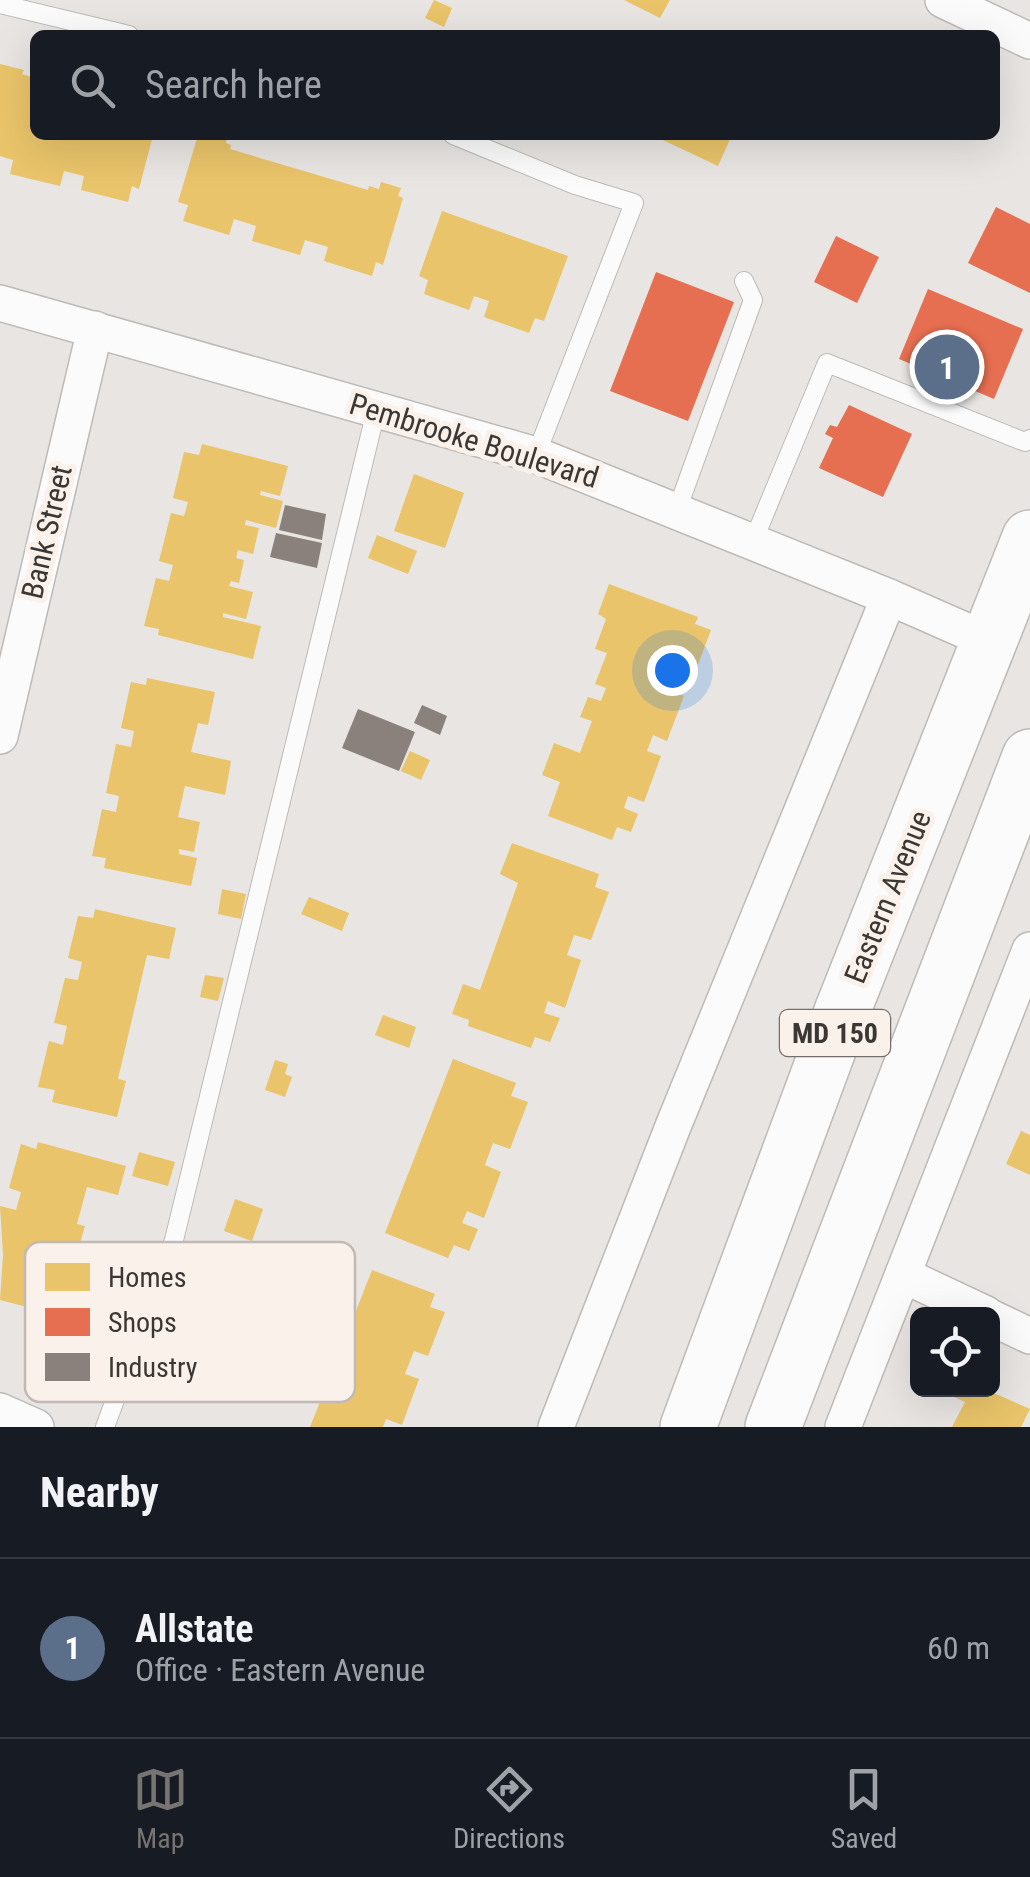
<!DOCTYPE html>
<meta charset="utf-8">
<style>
:root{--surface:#171b24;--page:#242831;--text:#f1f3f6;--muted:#9ea1a6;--line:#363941;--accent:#777471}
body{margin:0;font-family:"Roboto Condensed",sans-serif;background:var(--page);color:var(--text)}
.controls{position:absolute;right:30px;bottom:30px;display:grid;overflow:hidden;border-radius:15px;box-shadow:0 10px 40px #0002}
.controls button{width:90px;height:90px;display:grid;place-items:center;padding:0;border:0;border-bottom:2px solid var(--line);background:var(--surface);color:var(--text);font:50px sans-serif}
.you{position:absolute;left:672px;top:670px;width:35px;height:35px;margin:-25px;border:8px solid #fff;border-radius:50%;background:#1a73e8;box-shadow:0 0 0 15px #1a73e833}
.badge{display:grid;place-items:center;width:65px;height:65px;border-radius:50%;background:var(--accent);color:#fff;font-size:32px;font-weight:700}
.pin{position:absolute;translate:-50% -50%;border:5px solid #fff;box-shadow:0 2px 10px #0006}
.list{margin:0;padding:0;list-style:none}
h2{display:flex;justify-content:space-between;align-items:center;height:130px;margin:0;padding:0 40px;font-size:42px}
h2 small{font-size:32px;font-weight:400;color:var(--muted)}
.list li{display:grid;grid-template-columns:65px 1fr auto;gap:30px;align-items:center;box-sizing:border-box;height:180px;padding:0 40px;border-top:2px solid var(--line)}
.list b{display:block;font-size:38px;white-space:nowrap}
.list p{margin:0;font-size:32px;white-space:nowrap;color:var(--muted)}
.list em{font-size:32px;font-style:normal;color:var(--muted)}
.icon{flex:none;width:55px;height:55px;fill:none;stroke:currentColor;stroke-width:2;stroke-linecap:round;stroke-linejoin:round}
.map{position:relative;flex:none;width:1030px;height:1427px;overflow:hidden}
.search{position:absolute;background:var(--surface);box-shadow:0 10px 40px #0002;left:30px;right:30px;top:30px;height:110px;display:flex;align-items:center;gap:25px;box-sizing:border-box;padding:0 35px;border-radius:15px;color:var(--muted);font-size:38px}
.sheet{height:310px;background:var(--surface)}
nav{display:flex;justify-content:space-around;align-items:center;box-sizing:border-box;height:140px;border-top:2px solid var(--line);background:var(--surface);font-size:28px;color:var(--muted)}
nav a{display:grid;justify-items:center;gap:5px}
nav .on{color:var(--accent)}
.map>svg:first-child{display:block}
.homes{fill:#e9c46a}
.shops{fill:#e76f51}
.industry{fill:#8a817c}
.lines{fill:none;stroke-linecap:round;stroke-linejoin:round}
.service-casing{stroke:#bdbab7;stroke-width:20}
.minor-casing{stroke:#bdbab7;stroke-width:38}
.primary-casing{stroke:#bdbab7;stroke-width:58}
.service{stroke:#fcfbfb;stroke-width:18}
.minor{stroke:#fcfbfb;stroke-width:35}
.primary{stroke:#fcfbfb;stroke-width:55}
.labels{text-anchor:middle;stroke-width:10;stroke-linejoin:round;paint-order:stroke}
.shield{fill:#faf1eb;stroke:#746f6b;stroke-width:2.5}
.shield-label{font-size:28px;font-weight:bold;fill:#3a3734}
.street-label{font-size:30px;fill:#3a3734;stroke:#faf1eb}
.key{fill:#faf1eb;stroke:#c0b9b4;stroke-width:2.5}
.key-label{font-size:28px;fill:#3a3734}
</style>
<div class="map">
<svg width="1030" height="1427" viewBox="0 0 1030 1427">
<rect width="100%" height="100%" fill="#e8e5e2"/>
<!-- homes -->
<g class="homes">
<polygon points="434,0 452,8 444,27 425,18"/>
<polygon points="624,0 670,0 660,18"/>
<polygon points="0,64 24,70 22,74 35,78 35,135 153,135 139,189 132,186 128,202 81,190 84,176 64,171 60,186 10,174 13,160 0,156"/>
<polygon points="198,135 228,135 226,143 231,145 230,149 368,190 369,186 379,189 381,182 401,188 398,196 403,198 383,265 376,262 372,276 324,261 328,247 305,240 300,255 252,241 256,226 234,219 229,235 183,221 188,205 178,202"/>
<polygon points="665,135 726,135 731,137 718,166 663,140"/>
<polygon points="442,211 568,256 544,321 535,318 529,333 484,317 489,301 474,296 469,310 424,294 428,280 419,276"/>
<polygon points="202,444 288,466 280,496 261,491 260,495 283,501 276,528 246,520 245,525 259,528 253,554 238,550 236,558 244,560 239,583 231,581 229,586 253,592 246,619 223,613 223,617 261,626 253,659 158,635 159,629 144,626 156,578 169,581 173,565 159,561 171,513 184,516 188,502 173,498 184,452 199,455"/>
<polygon points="414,474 464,493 445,548 394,531"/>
<polygon points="377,535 417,551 408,574 368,558"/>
<polygon points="609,584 698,617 695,624 711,630 693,678 677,671 670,690 684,696 667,741 653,735 647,751 661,756 644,802 628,796 624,808 638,814 631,832 617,827 612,840 548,816 560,782 542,775 554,743 580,753 592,721 580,717 588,697 601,701 606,688 595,684 607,653 595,649 606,619 598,614"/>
<polygon points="147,678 215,692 208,725 198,723 191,752 231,761 225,795 185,786 178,817 200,822 194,852 179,849 179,854 197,858 191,886 104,868 106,858 92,856 102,809 116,812 119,796 106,793 116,744 131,747 134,731 121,728 131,682 146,685"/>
<polygon points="410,751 430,760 421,780 401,771"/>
<polygon points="512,843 599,874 595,887 609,892 591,940 574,935 567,955 581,960 565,1008 548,1001 544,1013 560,1018 550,1042 535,1037 531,1048 468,1026 469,1020 452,1014 463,984 480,990 518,883 500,874"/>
<polygon points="222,889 246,894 241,919 218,914"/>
<polygon points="309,897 349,913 342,931 301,914"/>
<polygon points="95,909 176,928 169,959 147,955 118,1079 126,1081 117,1117 52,1102 55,1090 38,1087 49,1041 63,1045 67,1026 54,1023 65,978 78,980 82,962 68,958 78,916 93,918"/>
<polygon points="205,975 224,978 218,1001 200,997"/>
<polygon points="383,1015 416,1027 409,1048 375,1035"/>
<polygon points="453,1059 516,1083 511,1096 528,1102 510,1149 493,1143 485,1165 501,1172 484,1218 467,1211 462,1223 478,1229 469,1251 454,1245 448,1258 385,1233"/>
<polygon points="275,1060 288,1064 285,1074 292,1077 285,1097 265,1090"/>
<polygon points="1021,1131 1030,1135 1030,1175 1006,1164"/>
<polygon points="38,1142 126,1166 118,1195 87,1187 77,1224 85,1226 78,1250 68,1247 59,1281 67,1283 58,1315 0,1300 3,1255 0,1206 16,1210 21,1192 9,1188 21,1144 36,1149"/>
<polygon points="139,1152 175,1162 168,1186 132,1176"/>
<polygon points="235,1199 263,1209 252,1241 224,1231"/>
<polygon points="372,1270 435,1294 430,1307 445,1312 428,1356 414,1351 405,1374 419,1379 402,1425 386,1419 383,1427 310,1427 332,1372 310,1363 315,1350 302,1345 310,1326 345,1339"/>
<polygon points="955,1390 987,1390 1030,1409 1021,1427 952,1427 965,1402 952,1396"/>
</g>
<!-- shops -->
<g class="shops">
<polygon points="996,207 1030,224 1030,293 968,263"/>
<polygon points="836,236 879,257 857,303 814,282"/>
<polygon points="656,272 734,302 688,421 610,391"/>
<polygon points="928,289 1023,329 994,399 899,359"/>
<polygon points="849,405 912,434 883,497 819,468 833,438 825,434 830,425 837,427"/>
</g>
<!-- industry -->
<g class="industry">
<polygon points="285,505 326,514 322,540 279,530"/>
<polygon points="276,533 322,543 317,568 270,557"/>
<polygon points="422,705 447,716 440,735 414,723"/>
<polygon points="358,709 415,732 399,771 342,748"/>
</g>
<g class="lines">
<defs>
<g id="service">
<polyline points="0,4 129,35"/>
<polyline points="453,135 575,185 634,203 536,455"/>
<polyline points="677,510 753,300 744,281"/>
<polyline points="752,544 827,363 1025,442 1030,439"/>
<polyline points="105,1427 174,1240 376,411"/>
</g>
<g id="minor">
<polyline points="943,0 1030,41"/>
<polyline points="0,303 536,455 889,597 989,641"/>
<polyline points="0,736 95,329"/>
<polyline points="903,1275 986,1314"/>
<polyline points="992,1318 1030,1336"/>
<polyline points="0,1411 36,1427"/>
<polyline points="556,1427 672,1129 889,597"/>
<polyline points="843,1427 1030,950"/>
</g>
<g id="primary">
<polyline points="688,1427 842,1012 1030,538"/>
<polyline points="773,1427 1030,757"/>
</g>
</defs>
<!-- service casing -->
<use href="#service" class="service-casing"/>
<!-- minor casing -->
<use href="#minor" class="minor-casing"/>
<!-- primary casing -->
<use href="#primary" class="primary-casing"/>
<!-- service -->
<use href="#service" class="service"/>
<!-- minor -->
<use href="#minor" class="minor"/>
<!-- primary -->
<use href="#primary" class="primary"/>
</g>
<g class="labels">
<!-- shield labels -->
<rect class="shield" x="780" y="1010" width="110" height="46" rx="8"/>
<g class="shield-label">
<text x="835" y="1043">MD 150</text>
</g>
<!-- street labels -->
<g class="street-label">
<text transform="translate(474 441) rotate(17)" y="10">Pembrooke Boulevard</text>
<text transform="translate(47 532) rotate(-77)" y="10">Bank Street</text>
<text transform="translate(888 897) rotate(-68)" y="10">Eastern Avenue</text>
</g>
</g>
<!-- legend -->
<rect x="25" y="1242" width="330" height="160" rx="15" class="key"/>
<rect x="45" y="1263" width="45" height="28" fill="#e9c46a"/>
<rect x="45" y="1308" width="45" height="28" fill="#e76f51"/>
<rect x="45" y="1353" width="45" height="28" fill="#8a817c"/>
<g class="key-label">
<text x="108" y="1287">Homes</text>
<text x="108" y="1332">Shops</text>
<text x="108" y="1377">Industry</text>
</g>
</svg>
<div class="controls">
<button><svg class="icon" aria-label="locate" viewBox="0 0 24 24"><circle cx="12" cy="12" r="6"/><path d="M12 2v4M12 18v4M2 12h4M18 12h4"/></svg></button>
</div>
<div class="you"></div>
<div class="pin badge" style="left:947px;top:367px;background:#5c6f8a">1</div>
<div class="search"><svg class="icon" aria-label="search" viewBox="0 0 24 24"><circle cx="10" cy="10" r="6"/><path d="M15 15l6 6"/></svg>Search here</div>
</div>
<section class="sheet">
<h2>Nearby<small></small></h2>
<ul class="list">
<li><span class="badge" style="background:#5c6f8a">1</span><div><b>Allstate</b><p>Office · Eastern Avenue</p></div><em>60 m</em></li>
</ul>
</section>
<nav>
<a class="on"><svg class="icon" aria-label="map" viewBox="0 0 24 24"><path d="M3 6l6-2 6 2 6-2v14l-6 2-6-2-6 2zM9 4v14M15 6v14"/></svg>Map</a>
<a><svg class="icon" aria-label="directions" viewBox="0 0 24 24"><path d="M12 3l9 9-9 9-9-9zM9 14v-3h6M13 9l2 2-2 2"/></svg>Directions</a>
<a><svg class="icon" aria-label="saved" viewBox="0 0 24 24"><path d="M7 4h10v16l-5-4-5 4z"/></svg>Saved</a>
</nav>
